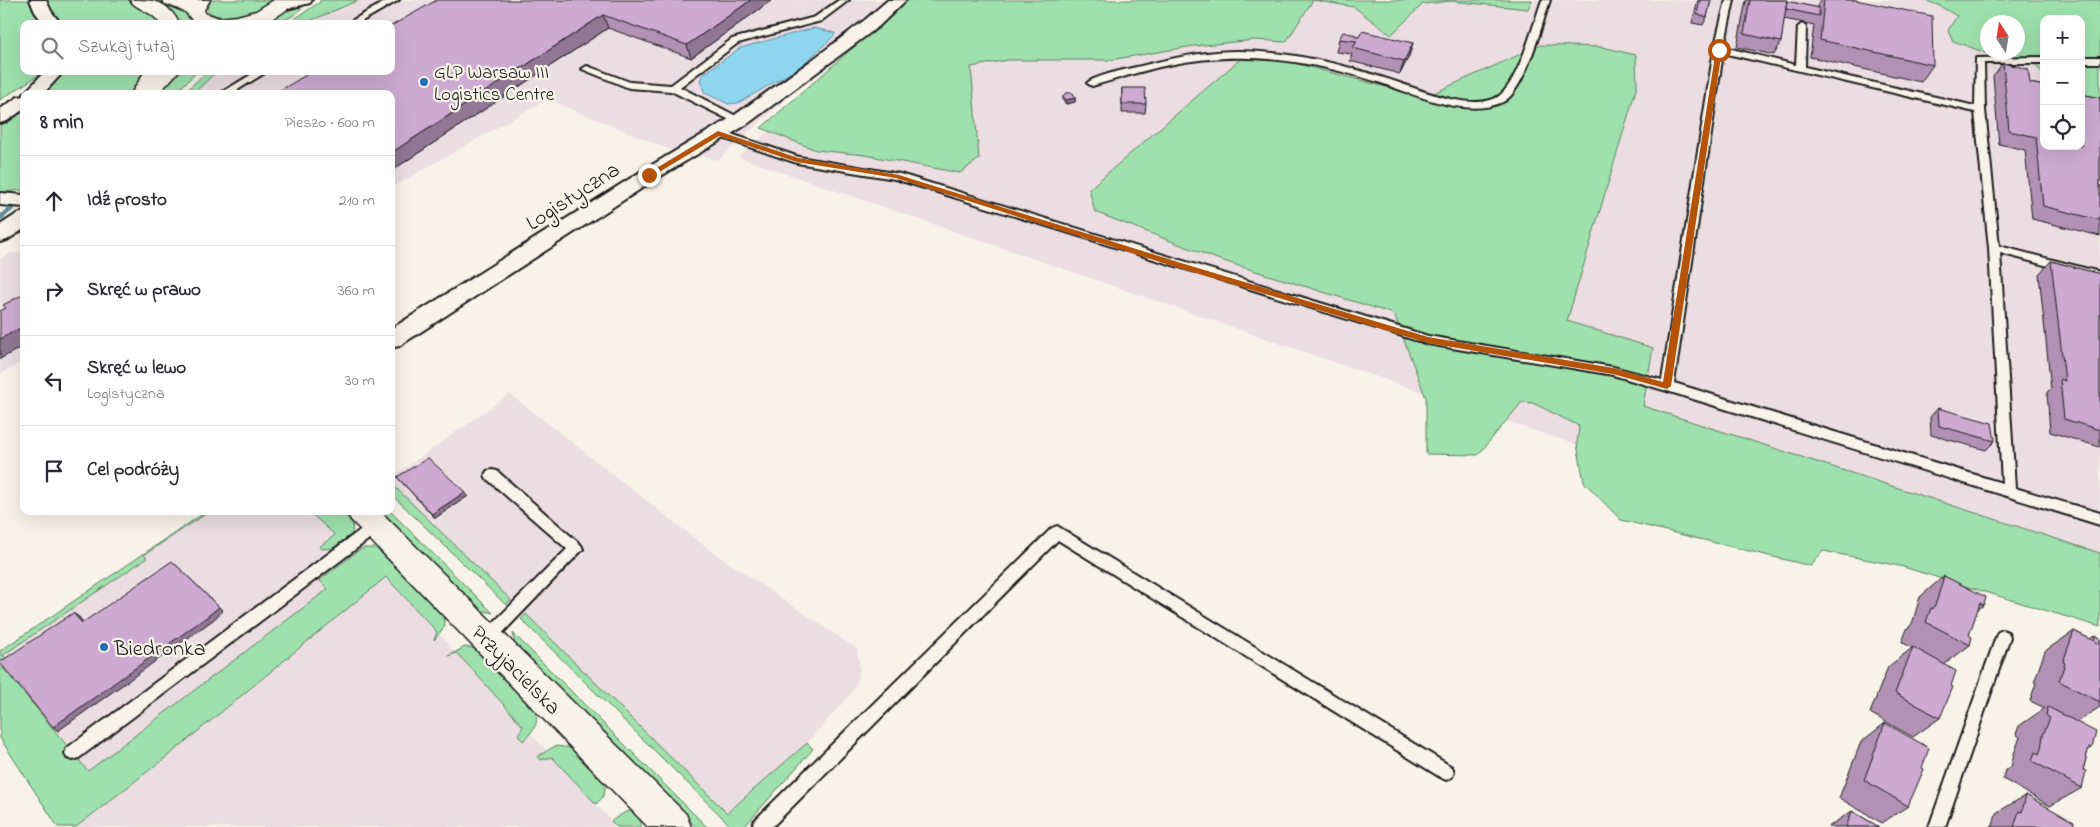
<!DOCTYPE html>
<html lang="pl">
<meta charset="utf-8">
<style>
:root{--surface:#fff;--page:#f2f2f3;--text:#2b2b33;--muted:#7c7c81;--line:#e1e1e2}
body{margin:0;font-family:"Indie Flower",sans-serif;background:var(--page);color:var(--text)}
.controls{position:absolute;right:15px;top:15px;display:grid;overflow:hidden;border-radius:10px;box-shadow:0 5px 20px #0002}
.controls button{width:45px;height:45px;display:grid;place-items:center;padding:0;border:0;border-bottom:1px solid var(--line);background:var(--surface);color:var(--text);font:25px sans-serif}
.compass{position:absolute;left:1980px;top:15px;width:45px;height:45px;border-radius:50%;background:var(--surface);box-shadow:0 5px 20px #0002;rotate:348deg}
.stop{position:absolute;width:15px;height:15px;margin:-11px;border:4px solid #b45309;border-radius:50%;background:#fff}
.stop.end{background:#b45309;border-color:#fff;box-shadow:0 1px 5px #0008}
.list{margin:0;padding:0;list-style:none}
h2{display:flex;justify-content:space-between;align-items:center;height:65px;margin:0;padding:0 20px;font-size:21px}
h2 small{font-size:16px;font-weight:400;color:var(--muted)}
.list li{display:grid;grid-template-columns:32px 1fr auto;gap:15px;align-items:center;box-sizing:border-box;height:90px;padding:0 20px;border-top:1px solid var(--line)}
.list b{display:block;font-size:19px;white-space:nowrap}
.list p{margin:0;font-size:16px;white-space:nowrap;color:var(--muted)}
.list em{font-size:16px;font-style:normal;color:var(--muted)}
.icon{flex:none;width:28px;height:28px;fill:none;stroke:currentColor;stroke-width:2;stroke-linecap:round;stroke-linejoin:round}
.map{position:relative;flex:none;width:2100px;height:827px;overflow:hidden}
.search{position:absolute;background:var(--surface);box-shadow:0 5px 20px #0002;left:20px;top:20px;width:375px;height:55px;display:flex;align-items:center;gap:12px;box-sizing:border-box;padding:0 18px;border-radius:10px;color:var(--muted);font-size:19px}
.panel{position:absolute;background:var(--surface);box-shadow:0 5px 20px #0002;left:20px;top:90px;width:375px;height:425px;border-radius:10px}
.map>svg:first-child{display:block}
.built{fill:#ebdde2;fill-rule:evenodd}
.green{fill:#9ee1ac;stroke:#5d7e64;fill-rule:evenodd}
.water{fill:#8ed6f0;stroke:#608c9b}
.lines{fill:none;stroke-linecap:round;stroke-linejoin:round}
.stream{stroke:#608c9b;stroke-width:5}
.service-casing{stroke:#1c1c1c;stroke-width:4}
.minor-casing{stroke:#1c1c1c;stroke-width:4}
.tertiary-casing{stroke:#1c1c1c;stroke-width:3}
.motorway-casing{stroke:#1c1c1c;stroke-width:3}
.service{fill:#f7f3e8;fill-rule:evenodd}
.minor{fill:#f7f3e8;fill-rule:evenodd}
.tertiary{fill:#f7f3e8;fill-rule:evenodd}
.motorway{fill:#f7f3e8;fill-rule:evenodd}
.wall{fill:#b192b5;stroke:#1c1c1c}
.shaded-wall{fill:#907794;stroke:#1c1c1c}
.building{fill:#ceaad3;stroke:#1c1c1c}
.route{fill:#b45309}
.poi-dot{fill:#1f6fb2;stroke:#f7f3e8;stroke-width:2}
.labels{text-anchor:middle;stroke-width:4.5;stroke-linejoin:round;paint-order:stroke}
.far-poi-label{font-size:19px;fill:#1c1c1c;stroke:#f7f3e8;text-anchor:start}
.street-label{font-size:22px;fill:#1c1c1c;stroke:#f7f3e8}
.poi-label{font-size:22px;fill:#1c1c1c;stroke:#f7f3e8;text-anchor:start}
</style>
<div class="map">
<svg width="2100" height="827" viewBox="0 0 2100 827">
<rect width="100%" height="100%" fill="#f7f3e8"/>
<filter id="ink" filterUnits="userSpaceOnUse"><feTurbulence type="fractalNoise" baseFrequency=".02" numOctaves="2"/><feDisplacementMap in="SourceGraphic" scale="10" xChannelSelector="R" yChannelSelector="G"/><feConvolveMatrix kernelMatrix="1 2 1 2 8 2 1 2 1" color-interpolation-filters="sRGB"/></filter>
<g filter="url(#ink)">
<!-- built -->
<g class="built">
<polygon points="359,0 894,0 718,160 671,150 547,99 391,188 391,94 193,94 217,71 391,71 391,24 303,24"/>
<path d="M 921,0 L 2100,0 L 2100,613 L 1526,428 L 738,157 ZM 2044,19 L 2081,19 L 2081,146 L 2044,146 ZM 1988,22 L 2018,22 L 2018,52 L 1988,52 Z"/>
<polygon points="24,252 24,361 0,374 0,260 8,254"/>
<polygon points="510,394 711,551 857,649 860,670 853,691 807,743 727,813 391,483 391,478"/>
<polygon points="207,511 330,511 374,556 43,805 0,738 0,651"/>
<polygon points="386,577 617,827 76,827 169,755"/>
</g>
<!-- green -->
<g class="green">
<path d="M 0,0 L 156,0 C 165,1 179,1 184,9 C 188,14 188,19 192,24 L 176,24 L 162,5 L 154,0 L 144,7 L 163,24 L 24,24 L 24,71 L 45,71 L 0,100 Z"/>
<path d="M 211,0 L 272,0 C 258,15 229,22 210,13 L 207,9 Z"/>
<polygon points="320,0 359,0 303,24 287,24 320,2"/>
<polygon points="908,0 1532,0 1528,9 1451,1 1423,4 1391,35 1354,7 1313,0 1286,42 1255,40 1194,46 1110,60 1008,60 971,67 979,159 960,173 865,155 816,150 761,128"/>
<path d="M 1923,0 L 2100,0 L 2100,99 L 2081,96 L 2081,19 L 2044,19 L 2044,75 L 2029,57 L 1997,57 L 1953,41 L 1948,30 L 1957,16 L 1938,5 ZM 1988,22 L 2018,22 L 2018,52 L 1988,52 Z"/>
<path d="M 306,2 C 292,24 271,24 247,24 L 282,9 Z"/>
<polygon points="1541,45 1602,47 1636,55 1637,86 1567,321 1653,348 1643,406 2100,553 2100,627 1900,566 1823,551 1811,566 1621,520 1584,482 1577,444 1579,426 1533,403 1522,402 1478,455 1426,454 1426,398 1394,314 1220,260 1095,212 1089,189 1244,56 1294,63 1425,97"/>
<polygon points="63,71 148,71 129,94 41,94"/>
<polygon points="177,71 198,71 174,94 155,94"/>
<polygon points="207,71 217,71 193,94 183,94"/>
<polygon points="24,107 24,190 0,192 0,125"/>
<polygon points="391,483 511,600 506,605 391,494"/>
<polygon points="207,511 214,511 207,513 144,555 147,558 3,655 9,663 3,668 88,771 328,589 320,581 321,579 358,551 364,548 376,548 442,614 445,626 434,640 437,632 386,577 169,755 76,827 58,827 0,738 0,651"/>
<polygon points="308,511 341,511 353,524 352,534 333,548 322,549 319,547 335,535"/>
<polygon points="381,511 390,511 493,613 480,610"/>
<polygon points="526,614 727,813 807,743 813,749 744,827 732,827 521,619"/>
<polygon points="513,633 707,827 696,827 515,646"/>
<path d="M 465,647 L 476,649 L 534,709 C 541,723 533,731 523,741 L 518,735 L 523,726 L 457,653 L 448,656 Z"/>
<path d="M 555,746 L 572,748 L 604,780 C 607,791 604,797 596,804 L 552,757 L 541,760 L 537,757 Z"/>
<polygon points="627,811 636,813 641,822 641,827 617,827 611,821"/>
</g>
<!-- water -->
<polygon class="water" points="814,28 835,33 834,36 799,68 738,103 729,104 705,93 700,81 702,75 740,48"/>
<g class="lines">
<!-- stream -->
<polyline class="stream" points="0,218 12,208"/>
<defs>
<g id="service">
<polygon points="388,0 399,0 357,24 346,24"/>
<polygon points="839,0 849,0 821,21 738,43 680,87 742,119 742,123 736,123 671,91 629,88 582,69 587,66 590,67 630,82 671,85 732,39 815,17"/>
<path d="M 1542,0 L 1550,0 C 1542,24 1525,91 1503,102 C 1466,119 1414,94 1378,82 C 1308,60 1241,50 1169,65 C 1143,70 1118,79 1092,86 L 1087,83 C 1097,75 1128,69 1141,66 C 1172,58 1205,51 1238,51 C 1295,51 1354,67 1408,86 C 1430,94 1478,111 1499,96 C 1519,81 1533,25 1542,0 Z"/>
<path d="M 1726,0 L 1734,0 L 1724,47 L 1796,65 L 1798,27 L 1802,24 L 1806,27 L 1805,67 L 1975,106 L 1976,58 L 2044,57 L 2044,63 L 1984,63 L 1985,110 L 1999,246 L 2100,272 L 2100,280 L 2000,253 L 2015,488 L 2100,513 L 2100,525 L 1667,391 L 1613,375 L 1428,344 L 895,179 L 797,163 L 714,135 L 713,133 L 718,130 L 722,131 L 799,157 L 900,174 L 1428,336 L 1613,367 L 1662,380 L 1714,49 ZM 1723,53 L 1975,112 L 1989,248 L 2002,483 L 1674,383 Z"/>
<rect x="2081" y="57" width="19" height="6"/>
<polygon points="257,71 268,71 231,94 219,94"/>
<polygon points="492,470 497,471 581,545 583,549 492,644 487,646 482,644 480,639 482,634 567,549 487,479 485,475 487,471"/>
<polygon points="376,520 381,522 383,526 381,530 79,758 73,760 67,758 65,753 67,748 371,522"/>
<polygon points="1057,526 1452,767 1454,772 1452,777 1446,780 1440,777 1058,540 772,827 752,827 754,821 1052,528"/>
<polygon points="2003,630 2008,632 2010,637 1945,827 1929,827 1996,637 1998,632"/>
</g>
<g id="minor">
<polygon points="30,0 46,0 51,11 61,24 44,24 35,12"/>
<polygon points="283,0 312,0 310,3 279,11 273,10 271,6 273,2"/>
<polygon points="888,0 906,0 878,27 746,125 656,179 399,346 391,348 391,329 642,171 732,117 812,60 866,19"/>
<polygon points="45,71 64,71 43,94 24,94"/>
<polygon points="24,96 24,109 7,121 0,123 0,109 18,97"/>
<polygon points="0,193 24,195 24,207 0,205"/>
<polygon points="24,212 24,229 7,240 0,242 0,225 17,214"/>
</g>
<g id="tertiary">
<path d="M 190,0 L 210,0 L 204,10 L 205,13 L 219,18 L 237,16 L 256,11 L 274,0 L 295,0 C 273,32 228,24 195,24 L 184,10 Z"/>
<polygon points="157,71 179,71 158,94 136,94"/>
<polygon points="346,511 380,511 686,814 691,827 648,827 351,520"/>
</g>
<g id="motorway">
<path d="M 130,0 C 156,0 166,0 180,24 L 160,24 C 153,11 138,11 130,0 Z"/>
<path d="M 162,0 L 194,0 L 204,10 L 201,14 C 188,17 178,7 165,4 Z"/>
<polygon points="145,71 165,71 152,94 131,94"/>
</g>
</defs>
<!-- service casing -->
<use href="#service" class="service-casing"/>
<!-- minor casing -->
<use href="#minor" class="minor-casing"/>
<!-- tertiary casing -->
<use href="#tertiary" class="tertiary-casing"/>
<!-- motorway casing -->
<use href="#motorway" class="motorway-casing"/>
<!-- service -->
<use href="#service" class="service"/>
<!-- minor -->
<use href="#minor" class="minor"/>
<!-- tertiary -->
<use href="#tertiary" class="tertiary"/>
<!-- motorway -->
<use href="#motorway" class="motorway"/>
</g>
<!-- wall -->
<g class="wall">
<polygon points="772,0 691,58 608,28 391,171 391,26"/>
<polygon points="1698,0 1711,0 1707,17 1703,25 1692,23"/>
<polygon points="1746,0 1787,0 1787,1 1816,8 1821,0 1856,0 1933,65 1921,82 1810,57 1814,25 1784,19 1781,42 1774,55 1737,47"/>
<polygon points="1356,37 1413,43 1409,56 1400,74 1350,61 1352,54 1336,52 1339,39"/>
<polygon points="2003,63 2030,83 2100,98 2100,236 2032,219 2025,150 1999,144 1993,76"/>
<polygon points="1122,88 1146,104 1145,113 1122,113"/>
<polygon points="1063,96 1075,98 1075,102 1066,104 1063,101"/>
<polygon points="2051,261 2100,274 2100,447 2050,432 2047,392 2051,389 2039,274"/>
<polygon points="1938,408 1995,441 1986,450 1931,435 1930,417"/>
<polygon points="397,477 468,496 435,518"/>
<polygon points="1944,576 1984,605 1977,610 1969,635 1970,645 1945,664 1940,718 1913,737 1870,713 1888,667 1912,648 1902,642 1907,629 1911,625 1913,621 1920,597"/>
<polygon points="2074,631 2090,639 2094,636 2100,638 2100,707 2076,722 2092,748 2088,750 2083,770 2082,788 2050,806 2003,779 2005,770 2011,767 2014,754 2020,737 2016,734 2019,726 2045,708 2030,701 2036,683 2034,682 2045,651"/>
<polygon points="1885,723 1908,806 1882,823 1839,798 1861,742"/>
<polygon points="2026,795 2073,827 1990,827 1993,826 1996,813"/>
<polygon points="1852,811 1879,827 1828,827"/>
</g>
<!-- shaded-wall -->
<g class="shaded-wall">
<polygon points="751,0 772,0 691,58 687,45"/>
<polygon points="603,15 608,28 391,171 391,153"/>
<polygon points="1413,43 1409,56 1400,74 1404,61"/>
<polygon points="1075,98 1075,102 1066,104 1066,100"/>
<polygon points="24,326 24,346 0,359 0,339"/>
<polygon points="465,492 468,496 435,518 432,514"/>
<polygon points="172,561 223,611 213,620 58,731 53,727"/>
<polygon points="73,613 79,617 87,627 82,623"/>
</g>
<!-- building -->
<g class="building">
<polygon points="437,0 751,0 687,45 603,15 391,153 391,94 274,94 313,71 391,71 391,26"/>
<polygon points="1700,0 1711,0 1707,17 1697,14"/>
<polygon points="1750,0 1787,0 1781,42 1744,34"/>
<polygon points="1824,0 1856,0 1932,16 1933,65 1820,40"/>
<polygon points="1787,1 1819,8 1819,16 1786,9"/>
<polygon points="1362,31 1413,43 1404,61 1353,48 1357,41 1339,39 1343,32 1356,35 1355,37 1359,37"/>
<polygon points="2003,63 2028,69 2030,83 2044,86 2044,146 2081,146 2081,94 2100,98 2100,220 2043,206 2036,137 2009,131"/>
<polygon points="1122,88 1145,88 1146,104 1122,104"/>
<polygon points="1066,93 1073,93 1075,98 1066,100 1063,96"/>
<polygon points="2051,261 2100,274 2100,430 2064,419 2060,379 2065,381"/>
<polygon points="24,294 24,326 0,339 0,311 6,308 3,305"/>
<polygon points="1938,408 1992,423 1995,441 1939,426"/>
<polygon points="428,458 465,492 432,514 397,477"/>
<polygon points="172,561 219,607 208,616 53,727 0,663 0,662 73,613 82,623"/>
<polygon points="1944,576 1986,597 1984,605 1980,603 1969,635 1972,637 1970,645 1926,622 1931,608 1933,609 1937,600"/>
<polygon points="2074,631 2100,644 2100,702 2059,681 2065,663 2063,662"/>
<polygon points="2094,636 2100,638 2100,644 2095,642"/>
<polygon points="1913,647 1956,671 1951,686 1953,687 1940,718 1895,693"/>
<polygon points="2048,707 2096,732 2092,748 2089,747 2083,770 2086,771 2082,788 2032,761 2035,752 2039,754 2041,749 2043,735 2050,718 2046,715"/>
<polygon points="1885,723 1929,748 1922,768 1924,769 1908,806 1864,780"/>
<polygon points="2026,795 2074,822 2073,827 2014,827 2019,811 2022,812"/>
<polygon points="1852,811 1879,827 1846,827"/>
</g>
</g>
<!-- route -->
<polygon class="route" points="1719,48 1722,50 1671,386 1667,389 1613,374 1428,343 1176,267 896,178 797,162 719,136 651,177 645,175 718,131 798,158 899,175 1181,263 1428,337 1613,368 1663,382 1716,50"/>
<!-- markers -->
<g class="poi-dot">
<circle cx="424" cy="82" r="5"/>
<circle cx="104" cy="647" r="5"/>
</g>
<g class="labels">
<!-- far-poi labels -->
<g class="far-poi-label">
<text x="434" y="78">GLP Warsaw III<tspan x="434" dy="22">Logistics Centre</tspan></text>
</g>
<!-- street labels -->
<g class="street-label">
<text transform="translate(572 195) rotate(-33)" y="8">Logistyczna</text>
<text transform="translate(517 669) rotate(45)" y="8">Przyjacielska</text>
</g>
<!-- poi labels -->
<g class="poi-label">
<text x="114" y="655">Biedronka</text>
</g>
</g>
</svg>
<div class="controls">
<button>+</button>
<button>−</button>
<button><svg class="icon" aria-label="locate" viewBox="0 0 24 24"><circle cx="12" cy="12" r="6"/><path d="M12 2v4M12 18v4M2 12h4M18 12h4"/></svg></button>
</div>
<svg class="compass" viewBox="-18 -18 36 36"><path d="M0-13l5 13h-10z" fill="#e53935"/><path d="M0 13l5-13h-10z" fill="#7c7c81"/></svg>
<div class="stop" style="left:1719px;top:50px"></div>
<div class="stop end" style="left:649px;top:175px"></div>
<div class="search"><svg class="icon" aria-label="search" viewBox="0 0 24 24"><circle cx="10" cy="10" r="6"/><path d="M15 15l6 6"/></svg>Szukaj tutaj</div>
<section class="panel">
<h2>8 min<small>Pieszo · 600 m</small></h2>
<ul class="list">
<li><svg class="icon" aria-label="ahead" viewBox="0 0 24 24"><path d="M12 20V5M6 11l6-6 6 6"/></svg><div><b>Idź prosto</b></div><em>210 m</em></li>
<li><svg class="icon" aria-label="right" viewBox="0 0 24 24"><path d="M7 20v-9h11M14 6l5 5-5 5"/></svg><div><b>Skręć w prawo</b></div><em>360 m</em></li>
<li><svg class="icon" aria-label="left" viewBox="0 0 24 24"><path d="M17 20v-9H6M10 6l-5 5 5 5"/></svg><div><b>Skręć w lewo</b><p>Logistyczna</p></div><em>30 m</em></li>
<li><svg class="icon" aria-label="arrive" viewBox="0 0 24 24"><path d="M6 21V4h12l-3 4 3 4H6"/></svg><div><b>Cel podróży</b></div></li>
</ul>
</section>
</div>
